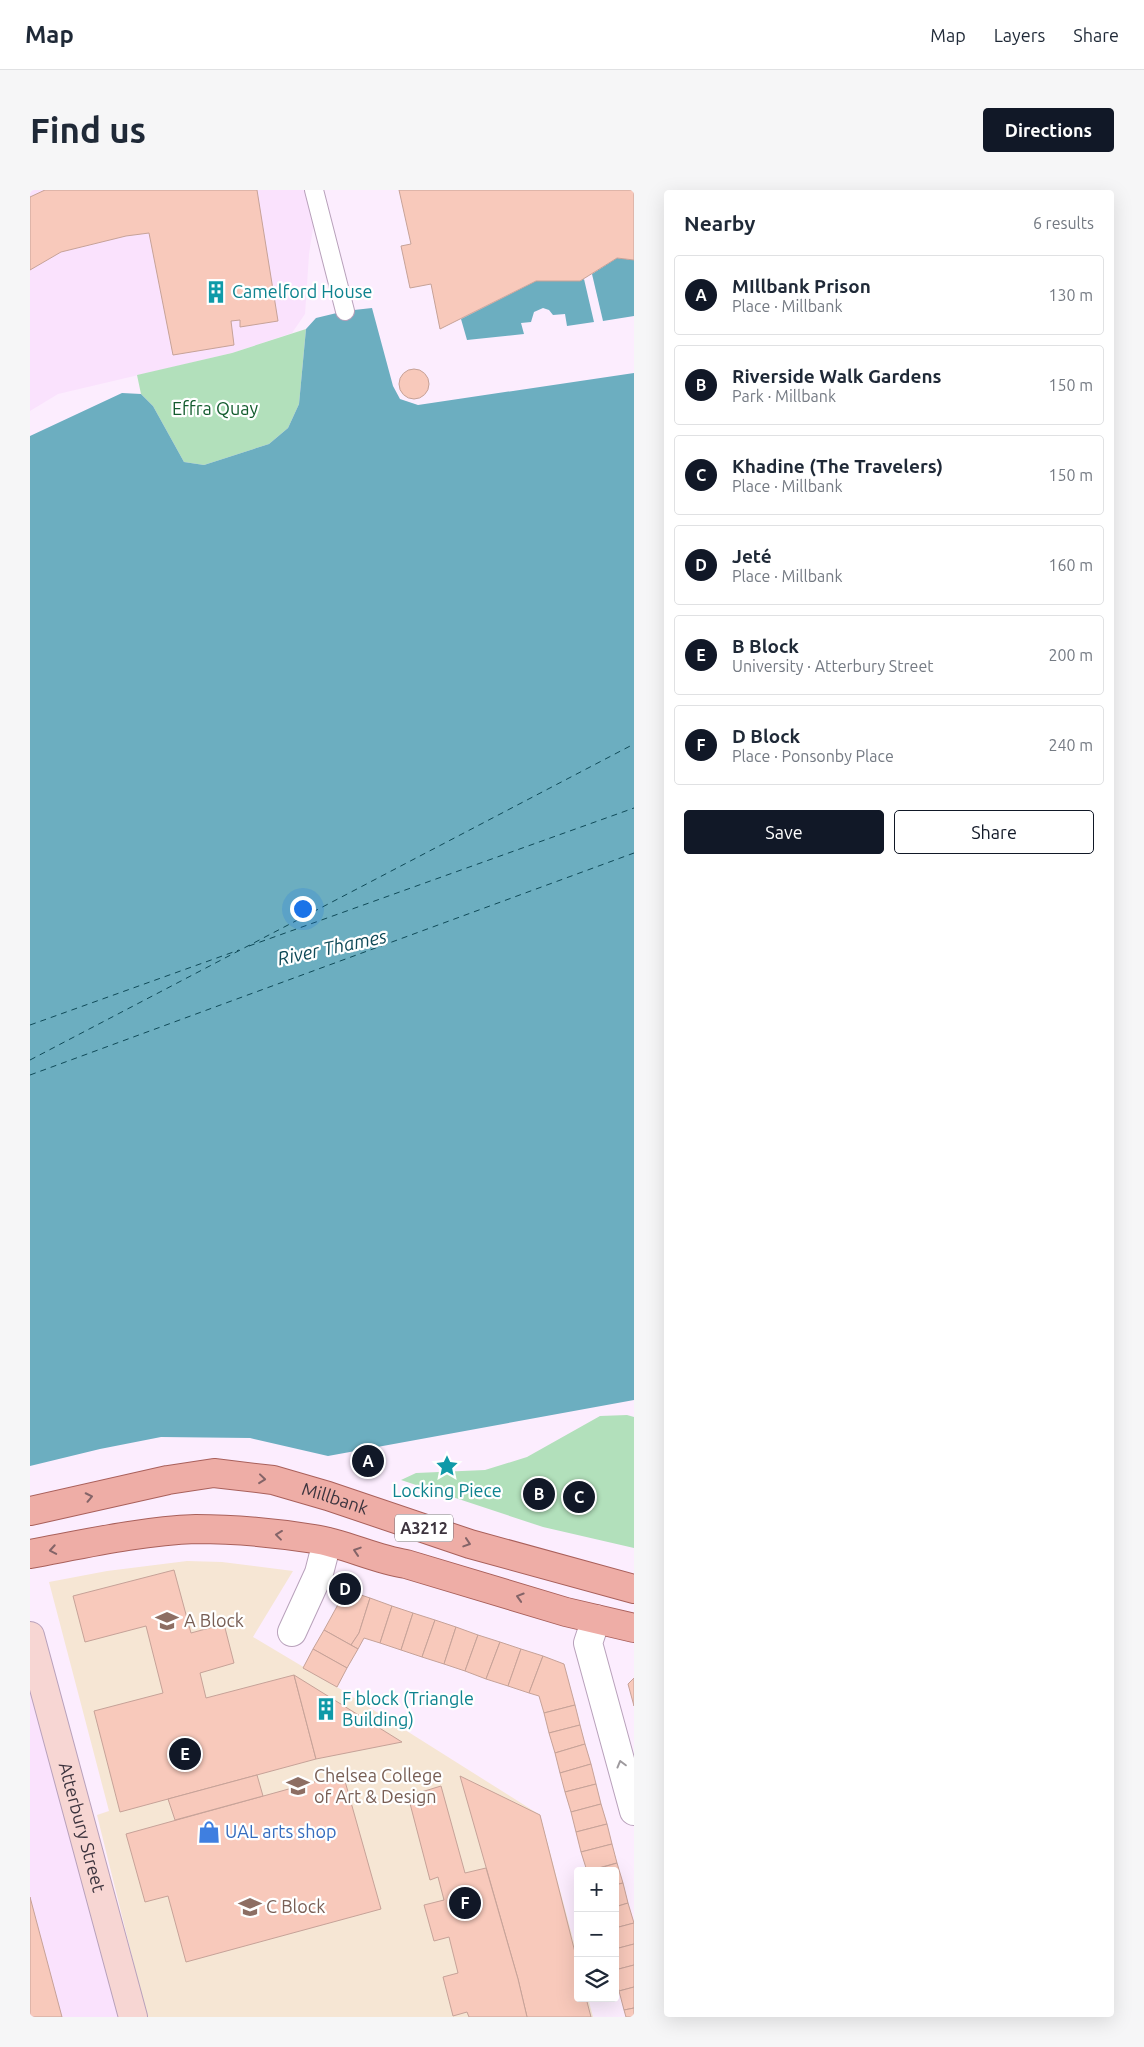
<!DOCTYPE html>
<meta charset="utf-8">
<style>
:root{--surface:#fff;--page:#f6f6f7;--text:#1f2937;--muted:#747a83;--line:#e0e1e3;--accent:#111827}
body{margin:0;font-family:Ubuntu,sans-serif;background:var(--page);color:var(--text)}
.controls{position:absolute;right:15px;bottom:15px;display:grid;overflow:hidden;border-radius:5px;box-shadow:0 5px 20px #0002}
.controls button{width:45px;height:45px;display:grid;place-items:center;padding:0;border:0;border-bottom:1px solid var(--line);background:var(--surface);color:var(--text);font:25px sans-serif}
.you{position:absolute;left:272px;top:718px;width:18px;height:18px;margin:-12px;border:4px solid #fff;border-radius:50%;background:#1a73e8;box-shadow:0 0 0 8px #1a73e833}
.badge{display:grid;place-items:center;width:32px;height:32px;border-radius:50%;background:var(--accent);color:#fff;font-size:16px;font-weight:700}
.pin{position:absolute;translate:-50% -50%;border:2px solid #fff;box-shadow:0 1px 5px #0006}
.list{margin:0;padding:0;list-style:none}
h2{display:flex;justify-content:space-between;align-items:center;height:65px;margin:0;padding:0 20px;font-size:21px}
h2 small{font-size:16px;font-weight:400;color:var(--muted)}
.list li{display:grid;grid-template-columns:32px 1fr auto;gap:15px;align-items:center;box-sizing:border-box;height:80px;margin:0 10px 10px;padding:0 10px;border:1px solid var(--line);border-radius:5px}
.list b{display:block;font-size:19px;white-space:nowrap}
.list p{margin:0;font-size:16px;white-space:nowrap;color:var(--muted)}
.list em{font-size:16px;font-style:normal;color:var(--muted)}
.actions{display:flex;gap:10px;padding:15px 20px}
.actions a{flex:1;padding:11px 0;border:1px solid var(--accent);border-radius:5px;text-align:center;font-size:18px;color:var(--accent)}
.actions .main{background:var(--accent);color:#fff}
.icon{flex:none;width:28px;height:28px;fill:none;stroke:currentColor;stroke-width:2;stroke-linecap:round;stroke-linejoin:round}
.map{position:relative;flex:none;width:604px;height:1827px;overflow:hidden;border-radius:5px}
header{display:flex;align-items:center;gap:30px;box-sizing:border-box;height:70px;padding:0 25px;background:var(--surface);border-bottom:1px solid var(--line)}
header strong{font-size:24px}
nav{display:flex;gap:28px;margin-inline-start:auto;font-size:18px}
.intro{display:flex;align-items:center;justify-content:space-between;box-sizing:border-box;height:120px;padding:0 30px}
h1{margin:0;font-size:35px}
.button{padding:12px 22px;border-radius:5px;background:var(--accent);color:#fff;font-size:18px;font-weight:700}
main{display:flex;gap:30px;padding:0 30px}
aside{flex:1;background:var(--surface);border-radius:5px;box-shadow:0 5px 20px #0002}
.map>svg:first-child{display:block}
.built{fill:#fae2fd}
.education{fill:#f6e6d4}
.green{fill:#b2e0bb}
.water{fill:#6caec0}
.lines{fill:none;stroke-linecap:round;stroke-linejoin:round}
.ferry{stroke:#104a58;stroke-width:1;stroke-dasharray:6 5;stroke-linecap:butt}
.building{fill:#f8c9bb;stroke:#c6a298}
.service-casing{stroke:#b8a1bb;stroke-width:20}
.minor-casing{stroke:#b8a1bb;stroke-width:30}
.secondary-casing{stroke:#b8a1bb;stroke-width:30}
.primary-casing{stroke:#a9605b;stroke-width:30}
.service{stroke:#fff;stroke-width:18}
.minor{stroke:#fff;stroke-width:28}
.secondary{stroke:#f7d6d3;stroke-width:28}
.primary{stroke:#eeada6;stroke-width:28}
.oneway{stroke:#846468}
.oneway2{stroke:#9e9a9e}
.labels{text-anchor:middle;stroke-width:4.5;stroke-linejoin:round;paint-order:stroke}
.shield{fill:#fff;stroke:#777178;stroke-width:1}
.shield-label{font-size:16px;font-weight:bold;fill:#3d343e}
.culture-label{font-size:18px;fill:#0d838f;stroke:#fff;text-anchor:start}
.park-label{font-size:18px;fill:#135c2e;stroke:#fff}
.street-label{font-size:18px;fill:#3d343e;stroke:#fff}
.education-label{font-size:18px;fill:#785e54;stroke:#fff;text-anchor:start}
.shop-label{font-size:18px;fill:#366cbe;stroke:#fff;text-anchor:start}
.water-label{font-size:19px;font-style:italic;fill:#104a58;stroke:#fff}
</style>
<header>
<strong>Map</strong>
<nav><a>Map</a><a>Layers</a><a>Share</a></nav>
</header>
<div class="intro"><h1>Find us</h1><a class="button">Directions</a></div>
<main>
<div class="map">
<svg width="604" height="1827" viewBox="0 0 604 1827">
<rect width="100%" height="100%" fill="#fcedfe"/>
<!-- built -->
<g class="built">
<polygon points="0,0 276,0 284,32 279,64 275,124 262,143 202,163 28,204 0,221"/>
<polygon points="0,1485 89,1827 0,1827"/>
</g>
<!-- education -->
<polygon class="education" points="157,1371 192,1372 263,1381 223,1447 307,1497 510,1625 548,1768 548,1808 558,1808 563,1827 117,1827 67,1625 79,1621 19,1392 77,1381"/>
<!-- green -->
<g class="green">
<polygon points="276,139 269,214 258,238 239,254 174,275 154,272 123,216 111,204 107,185 202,163"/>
<polygon points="597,1225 604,1227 604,1358 513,1337 371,1290 386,1283 455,1280 497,1267 570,1226"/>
</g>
<!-- water -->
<g class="water">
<polygon points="587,68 604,70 604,126 573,131 562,84"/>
<polygon points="554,89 564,132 537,136 535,124 523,125 519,120 513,118 504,122 501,132 491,133 494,144 437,150 431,129 506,91 550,91"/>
<polygon points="342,118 363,196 370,209 388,215 604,183 604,1210 298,1266 220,1248 131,1247 70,1259 0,1276 0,246 92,203 111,204 123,216 154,272 174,275 239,254 258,238 269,214 276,139 286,128 315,121"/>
</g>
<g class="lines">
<!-- ferry -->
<g class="ferry">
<polyline points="219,756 604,618"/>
<polyline points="0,835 209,760"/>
<polyline points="0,870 604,554"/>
<polyline points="0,885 604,663"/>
</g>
</g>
<!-- building -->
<g class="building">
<polygon points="15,0 227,0 248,131 210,137 210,130 201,131 204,155 143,165 119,43 96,46 31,62 0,80 0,7"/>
<polygon points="369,0 604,0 604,70 587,68 550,91 506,91 410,139 401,94 380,98 371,56 381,54"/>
<circle cx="384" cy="194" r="15"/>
<polygon points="144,1380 161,1443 194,1434 204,1473 170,1483 176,1508 264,1485 286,1569 90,1622 64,1521 133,1503 116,1436 55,1452 43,1406"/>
<polygon points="316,1400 340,1408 329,1443 321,1455 294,1440"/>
<polygon points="340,1408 362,1416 350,1453 334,1448 328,1459 321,1455 329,1443"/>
<polygon points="362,1416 383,1423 371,1460 350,1453"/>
<polygon points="383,1423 405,1430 392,1467 371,1460"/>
<polygon points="405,1430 426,1437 414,1474 392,1467"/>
<polygon points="426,1437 448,1445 435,1481 414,1474"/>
<polygon points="294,1440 328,1459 317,1478 283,1459"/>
<polygon points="448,1445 470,1452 456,1489 435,1481"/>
<polygon points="470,1452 491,1459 478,1496 456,1489"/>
<polygon points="283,1459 317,1478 307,1497 273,1478"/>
<polygon points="491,1459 513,1466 499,1503 478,1496"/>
<polygon points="513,1466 534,1474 545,1515 514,1523 509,1506 499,1503"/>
<polygon points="264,1485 372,1552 286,1569"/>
<polygon points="604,1488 604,1516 598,1494"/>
<polygon points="545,1515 550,1535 519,1543 514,1523"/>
<polygon points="550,1535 555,1554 525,1563 519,1543"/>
<polygon points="555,1554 561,1574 530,1583 525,1563"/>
<polygon points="561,1574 566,1594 535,1602 530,1583"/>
<polygon points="313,1584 351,1719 156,1772 138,1706 115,1712 96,1644"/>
<polygon points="227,1585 233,1606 145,1630 138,1609"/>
<polygon points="430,1586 510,1625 548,1774 548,1808 556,1808 561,1827 497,1827 488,1789"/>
<polygon points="566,1594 571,1614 541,1622 535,1602"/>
<polygon points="411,1596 435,1683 456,1678 488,1789 497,1827 439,1827 437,1822 423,1826 413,1787 428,1783 419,1747 404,1751 394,1715 414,1710 408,1687 400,1690 378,1606"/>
<polygon points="571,1614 577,1634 546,1642 541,1622"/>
<polygon points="577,1634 582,1654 551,1662 546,1642"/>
<polygon points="582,1654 587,1673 557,1681 551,1662"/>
<polygon points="587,1673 593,1693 585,1695 585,1681 560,1681"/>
<polygon points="593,1693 598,1713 585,1717 585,1695"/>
<polygon points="0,1707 32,1827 0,1827"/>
<polygon points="598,1713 604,1733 585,1738 585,1717"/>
<polygon points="604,1733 604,1754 585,1759 585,1738"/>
<polygon points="604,1754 604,1775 585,1780 585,1759"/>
<polygon points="604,1775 604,1797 589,1801 585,1780"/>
<polygon points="604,1797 604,1818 594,1820 589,1801"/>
<polygon points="604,1818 604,1827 596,1827 594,1820"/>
</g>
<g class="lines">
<defs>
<polyline id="service" points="284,0 315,121"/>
<g id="minor">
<polyline points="566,1429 558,1453 604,1621"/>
<polyline points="262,1442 289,1383 297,1352"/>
</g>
<g id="secondary">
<path id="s1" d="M 0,1446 L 103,1827"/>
</g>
<g id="primary">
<path id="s2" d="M 0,1321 L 138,1290 L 184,1283 L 243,1290 L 298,1306 L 440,1354 L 604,1399"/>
<path d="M 0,1364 C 54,1354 111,1341 166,1339 C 205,1339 246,1343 284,1349 C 316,1354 344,1369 376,1374 L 536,1422 L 604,1438"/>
</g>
</defs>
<!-- service casing -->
<use href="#service" class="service-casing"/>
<!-- minor casing -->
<use href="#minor" class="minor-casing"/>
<!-- secondary casing -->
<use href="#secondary" class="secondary-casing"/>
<!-- primary casing -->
<use href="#primary" class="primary-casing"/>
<!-- service -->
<use href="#service" class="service"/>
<!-- minor -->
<use href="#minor" class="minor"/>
<!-- secondary -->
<use href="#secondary" class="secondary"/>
<!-- primary -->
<use href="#primary" class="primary"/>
</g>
<!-- one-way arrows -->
<defs><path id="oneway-chevron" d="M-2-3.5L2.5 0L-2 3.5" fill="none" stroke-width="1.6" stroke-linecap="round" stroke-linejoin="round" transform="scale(1.25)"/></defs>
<g class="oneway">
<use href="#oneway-chevron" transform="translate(232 1289) rotate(6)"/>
<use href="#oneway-chevron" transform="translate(59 1307) rotate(-12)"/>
<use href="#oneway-chevron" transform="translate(249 1345) rotate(-173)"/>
<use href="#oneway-chevron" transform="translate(437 1353) rotate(18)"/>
<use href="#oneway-chevron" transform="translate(23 1360) rotate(170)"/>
<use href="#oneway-chevron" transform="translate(327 1361) rotate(-162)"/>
<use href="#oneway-chevron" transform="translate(490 1407) rotate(-163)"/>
</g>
<use class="oneway2" href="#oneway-chevron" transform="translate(591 1574) rotate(-105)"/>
<!-- icons -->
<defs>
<symbol id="building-bare" viewBox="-9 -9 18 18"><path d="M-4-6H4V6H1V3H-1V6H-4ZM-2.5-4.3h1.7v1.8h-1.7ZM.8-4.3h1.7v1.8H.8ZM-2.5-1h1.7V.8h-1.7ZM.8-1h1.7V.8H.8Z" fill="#0f9aa8" stroke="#fff" stroke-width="2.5" paint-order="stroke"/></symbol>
<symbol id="sight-bare" viewBox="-9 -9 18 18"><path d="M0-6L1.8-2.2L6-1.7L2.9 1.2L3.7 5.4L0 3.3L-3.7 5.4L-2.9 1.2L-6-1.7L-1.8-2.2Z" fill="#0f9aa8" stroke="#fff" stroke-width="2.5" paint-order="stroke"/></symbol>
<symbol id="university-bare" viewBox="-9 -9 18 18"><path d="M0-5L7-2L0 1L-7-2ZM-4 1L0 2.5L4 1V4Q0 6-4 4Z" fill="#8d6e63" stroke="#fff" stroke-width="2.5" paint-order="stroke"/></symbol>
<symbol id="shop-bare" viewBox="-9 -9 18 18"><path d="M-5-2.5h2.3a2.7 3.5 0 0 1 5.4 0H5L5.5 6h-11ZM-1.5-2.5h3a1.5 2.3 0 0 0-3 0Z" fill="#3f7fe0" stroke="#fff" stroke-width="2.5" paint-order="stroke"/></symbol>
</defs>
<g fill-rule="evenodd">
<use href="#building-bare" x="170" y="86" width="32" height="32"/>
<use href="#sight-bare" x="401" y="1260" width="32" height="32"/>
<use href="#university-bare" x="121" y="1415" width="32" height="32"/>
<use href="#building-bare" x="280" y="1503" width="32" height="32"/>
<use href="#university-bare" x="252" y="1580" width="32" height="32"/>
<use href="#shop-bare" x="163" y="1626" width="32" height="32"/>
<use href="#university-bare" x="204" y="1701" width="32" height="32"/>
</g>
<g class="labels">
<!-- shield labels -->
<rect class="shield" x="365" y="1324.5" width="58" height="27" rx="4"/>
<g class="shield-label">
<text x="394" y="1344">A3212</text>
</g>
<!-- culture labels -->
<g class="culture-label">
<text x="202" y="108">Camelford House</text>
<text x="417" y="1307" text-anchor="middle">Locking Piece</text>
<text x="312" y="1515">F block (Triangle<tspan x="312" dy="21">Building)</tspan></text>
</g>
<!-- park labels -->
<g class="park-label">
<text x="185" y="225">Effra Quay</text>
</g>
<!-- street labels -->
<g class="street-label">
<text dy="6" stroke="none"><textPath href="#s2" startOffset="312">Millbank</textPath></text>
<text dy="6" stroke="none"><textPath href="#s1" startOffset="198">Atterbury Street</textPath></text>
</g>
<!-- education labels -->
<g class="education-label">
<text x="154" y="1437">A Block</text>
<text x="284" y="1592">Chelsea College<tspan x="284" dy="21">of Art &amp; Design</tspan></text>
<text x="236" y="1723">C Block</text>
</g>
<!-- shop labels -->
<g class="shop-label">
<text x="195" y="1648">UAL arts shop</text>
</g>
<!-- water labels -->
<g class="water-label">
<text transform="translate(302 757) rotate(-12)" y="7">River Thames</text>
</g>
</g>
</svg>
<div class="controls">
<button>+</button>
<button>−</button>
<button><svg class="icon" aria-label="layers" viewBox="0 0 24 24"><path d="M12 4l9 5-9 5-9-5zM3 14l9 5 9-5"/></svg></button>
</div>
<div class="you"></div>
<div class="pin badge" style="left:338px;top:1271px">A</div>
<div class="pin badge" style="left:509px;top:1304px">B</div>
<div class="pin badge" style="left:549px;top:1307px">C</div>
<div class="pin badge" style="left:315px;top:1399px">D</div>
<div class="pin badge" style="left:155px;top:1564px">E</div>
<div class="pin badge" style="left:435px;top:1713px">F</div>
</div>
<aside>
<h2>Nearby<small>6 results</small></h2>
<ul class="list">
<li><span class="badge">A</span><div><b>MIllbank Prison</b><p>Place · Millbank</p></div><em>130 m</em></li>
<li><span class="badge">B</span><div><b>Riverside Walk Gardens</b><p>Park · Millbank</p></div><em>150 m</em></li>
<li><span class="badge">C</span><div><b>Khadine (The Travelers)</b><p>Place · Millbank</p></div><em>150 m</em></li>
<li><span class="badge">D</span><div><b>Jeté</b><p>Place · Millbank</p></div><em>160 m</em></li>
<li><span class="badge">E</span><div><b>B Block</b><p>University · Atterbury Street</p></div><em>200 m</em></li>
<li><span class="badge">F</span><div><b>D Block</b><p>Place · Ponsonby Place</p></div><em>240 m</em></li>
</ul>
<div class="actions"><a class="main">Save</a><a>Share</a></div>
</aside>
</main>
